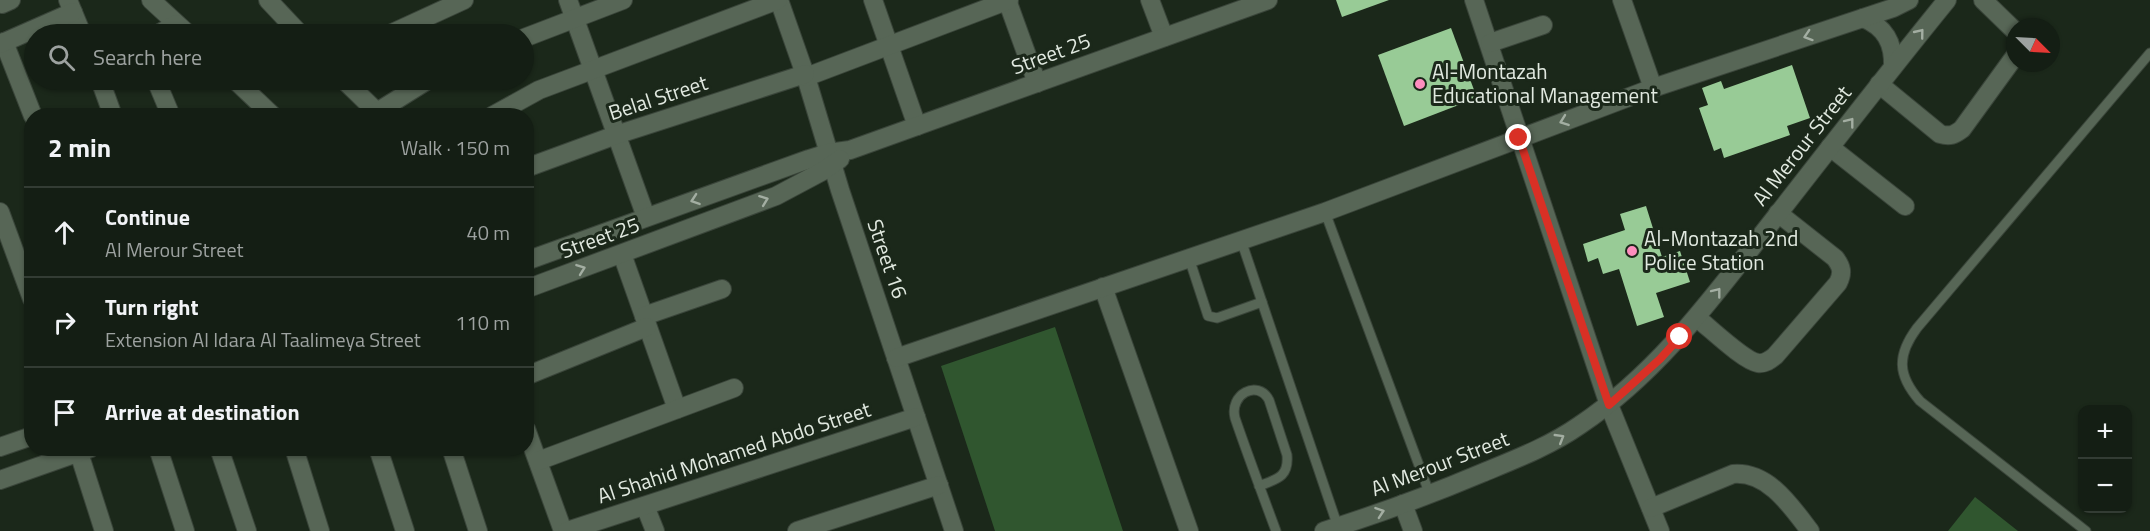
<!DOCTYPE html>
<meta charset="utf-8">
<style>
:root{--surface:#141e14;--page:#1d271d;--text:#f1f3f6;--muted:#9da2a0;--line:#333c34}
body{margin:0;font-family:"Titillium Web",sans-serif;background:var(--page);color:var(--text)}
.controls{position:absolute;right:18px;bottom:18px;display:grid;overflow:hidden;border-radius:12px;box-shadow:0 2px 4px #0004}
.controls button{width:54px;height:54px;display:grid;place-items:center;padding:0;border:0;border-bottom:2px solid var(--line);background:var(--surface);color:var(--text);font:30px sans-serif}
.compass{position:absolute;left:2006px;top:18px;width:54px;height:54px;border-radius:50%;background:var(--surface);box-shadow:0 2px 4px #0004;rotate:114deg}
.stop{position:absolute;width:18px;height:18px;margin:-14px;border:4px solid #d93025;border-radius:50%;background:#fff}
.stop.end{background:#d93025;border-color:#fff;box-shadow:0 2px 6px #0008}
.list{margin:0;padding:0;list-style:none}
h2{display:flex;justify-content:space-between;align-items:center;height:78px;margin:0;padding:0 24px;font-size:26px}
h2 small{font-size:20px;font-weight:400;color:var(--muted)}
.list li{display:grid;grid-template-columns:39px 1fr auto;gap:18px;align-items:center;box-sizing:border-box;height:90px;padding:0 24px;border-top:2px solid var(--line)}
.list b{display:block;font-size:22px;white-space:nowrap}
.list p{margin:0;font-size:20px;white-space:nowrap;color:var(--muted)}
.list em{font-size:20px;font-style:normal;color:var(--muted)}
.icon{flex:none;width:33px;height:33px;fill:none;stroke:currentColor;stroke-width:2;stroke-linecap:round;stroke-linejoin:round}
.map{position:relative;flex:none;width:2150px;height:531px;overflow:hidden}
.search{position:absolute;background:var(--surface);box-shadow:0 2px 4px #0004;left:24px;top:24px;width:510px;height:66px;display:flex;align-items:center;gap:15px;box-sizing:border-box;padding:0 21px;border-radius:33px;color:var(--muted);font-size:22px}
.panel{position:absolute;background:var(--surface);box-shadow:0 2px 4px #0004;left:24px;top:108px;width:510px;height:348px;border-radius:24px}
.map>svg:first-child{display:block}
.green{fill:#30562f}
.building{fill:#98cb96}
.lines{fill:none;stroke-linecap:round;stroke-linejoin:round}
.lane-casing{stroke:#3a453a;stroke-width:11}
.street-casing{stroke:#3a453a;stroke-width:20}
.lane{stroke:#576656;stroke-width:9}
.street{stroke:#576656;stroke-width:18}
.oneway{stroke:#a3aea2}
.route{stroke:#d93025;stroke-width:8}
.poi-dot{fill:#fd8ebe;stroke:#1b281a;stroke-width:2}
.labels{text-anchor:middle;stroke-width:6;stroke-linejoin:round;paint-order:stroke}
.street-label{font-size:21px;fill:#e1e9e0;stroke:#1b281a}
.poi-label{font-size:21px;fill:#e1e9e0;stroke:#1b281a;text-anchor:start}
</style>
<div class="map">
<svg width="2150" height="531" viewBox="0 0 2150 531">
<rect width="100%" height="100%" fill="#1b281a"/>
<!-- green -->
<g class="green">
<polygon points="1055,327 1123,531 995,531 941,366"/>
<polygon points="1975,497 2018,531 1948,531"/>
</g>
<!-- building -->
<g class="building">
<polygon points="1336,0 1389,0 1342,17"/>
<polygon points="1451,28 1477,98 1404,126 1378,55"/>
<polygon points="1792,65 1810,118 1787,126 1790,135 1724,158 1721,148 1714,151 1699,108 1708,105 1702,88 1721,81 1724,89"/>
<polygon points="1646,206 1662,257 1680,251 1690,282 1656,293 1664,317 1637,326 1619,269 1603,274 1598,258 1588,262 1583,244 1625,230 1620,214"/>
</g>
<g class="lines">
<defs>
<g id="lane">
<polyline points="1325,212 1430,495"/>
<polyline points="1241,240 1338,527"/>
<polyline points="1189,258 1208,316 1217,318 1262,302"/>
<path d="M 1259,486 C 1277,479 1289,477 1287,455 L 1269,400 C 1258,379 1229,394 1235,418 C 1248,456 1262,493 1276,531"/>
<path d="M 2086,531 L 1920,401 C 1897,375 1897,355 1917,328 L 2150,53"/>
</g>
<g id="street">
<polyline points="68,0 82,34"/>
<polyline points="151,0 188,34"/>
<polyline points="268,0 300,34"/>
<polyline points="568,0 646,217"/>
<polyline points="779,0 806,77 840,190 954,531"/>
<polyline points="873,0 917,126"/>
<polyline points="1007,0 1037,83"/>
<polyline points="1150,0 1164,37"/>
<polyline points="1474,0 1609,405 1660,531"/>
<polyline points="1622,0 1653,88"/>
<polyline points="1983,0 2015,31"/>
<polyline points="2,4 11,0"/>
<path d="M 1863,18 C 1885,27 1894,43 1893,67"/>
<polyline points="158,34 176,24"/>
<polyline points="390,34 464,0"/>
<polyline points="524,38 623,0"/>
<polyline points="4,42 33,116"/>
<polyline points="1490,43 1543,25"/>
<polyline points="0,44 73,12"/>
<polyline points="806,77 1009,0"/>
<polyline points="100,80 113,116"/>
<polyline points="156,80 171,116"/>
<polyline points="235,80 273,116"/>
<polyline points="344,80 381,116"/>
<path d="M 1879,84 L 1940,134 C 1950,137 1954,135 1962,129 L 2015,56"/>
<polyline points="377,112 428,80"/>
<polyline points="492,116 539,90 778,0"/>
<polyline points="1830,147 1905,206"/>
<polyline points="526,168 616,135 805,74"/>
<polyline points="0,212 32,299"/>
<polyline points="622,254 677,409"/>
<polyline points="526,261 809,159 828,153 850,150 1268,0"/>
<polyline points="1103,287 1189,531"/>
<polyline points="526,289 776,196 823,171 840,159"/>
<polyline points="644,316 722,289"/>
<path d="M 1697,318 C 1710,328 1744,361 1758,363 C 1765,364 1770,360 1775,356 L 1838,283 C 1843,273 1842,267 1835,258 L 1778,213"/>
<polyline points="896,358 1325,212 1653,88 1893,8 1909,0"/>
<polyline points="526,376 647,327"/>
<polyline points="526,429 563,531"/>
<polyline points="0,447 32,436"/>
<polyline points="158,448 185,531"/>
<polyline points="219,448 247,531"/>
<polyline points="294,448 320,531"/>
<polyline points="378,448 405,531"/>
<polyline points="451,448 478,531"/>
<polyline points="79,453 104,531"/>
<polyline points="538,461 734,388"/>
<polyline points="0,480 91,448"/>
<polyline points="1403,504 1413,531"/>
<polyline points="645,506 655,531"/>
<path d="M 1651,508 L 1733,474 C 1768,471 1791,506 1810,531"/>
<polyline points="567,531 916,417"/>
<polyline points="797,531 939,485"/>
<path d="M 1324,531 C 1378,514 1430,495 1482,473 C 1516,459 1550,446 1580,425 C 1662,370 1718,290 1778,214 C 1834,142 1890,70 1947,0"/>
</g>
</defs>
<!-- lane casing -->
<use href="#lane" class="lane-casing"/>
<!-- street casing -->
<use href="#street" class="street-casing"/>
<!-- lane -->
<use href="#lane" class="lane"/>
<!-- street -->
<use href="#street" class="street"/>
</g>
<!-- one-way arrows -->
<defs><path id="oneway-chevron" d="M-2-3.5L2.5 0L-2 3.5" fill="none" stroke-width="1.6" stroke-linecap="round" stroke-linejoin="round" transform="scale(1.5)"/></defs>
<g class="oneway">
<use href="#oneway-chevron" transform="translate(1920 33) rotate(-51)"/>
<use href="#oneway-chevron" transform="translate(1808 36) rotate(162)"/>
<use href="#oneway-chevron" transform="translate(1564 121) rotate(160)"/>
<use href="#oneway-chevron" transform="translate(1850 122) rotate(-52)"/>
<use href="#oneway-chevron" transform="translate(695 200) rotate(161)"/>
<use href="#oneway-chevron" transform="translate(764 200) rotate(-21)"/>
<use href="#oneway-chevron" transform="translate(581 269) rotate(-20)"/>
<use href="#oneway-chevron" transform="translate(1717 292) rotate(-52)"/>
<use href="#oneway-chevron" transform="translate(1560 438) rotate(-31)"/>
<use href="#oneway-chevron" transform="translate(1380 512) rotate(-19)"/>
</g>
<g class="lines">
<!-- route -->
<polyline class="route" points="1519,138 1609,405 1660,359 1680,337"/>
</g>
<!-- markers -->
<g class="poi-dot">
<circle cx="1420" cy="84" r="6"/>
<circle cx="1632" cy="251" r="6"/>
</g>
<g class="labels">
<!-- street labels -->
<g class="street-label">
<text transform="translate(1051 54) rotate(-20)" y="7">Street 25</text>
<text transform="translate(658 98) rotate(-18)" y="7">Belal Street</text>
<text transform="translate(1802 146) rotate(-52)" y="7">Al Merour Street</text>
<text transform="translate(600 238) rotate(-20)" y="7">Street 25</text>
<text transform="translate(887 259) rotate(71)" y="7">Street 16</text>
<text transform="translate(734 453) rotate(-18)" y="7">Al Shahid Mohamed Abdo Street</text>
<text transform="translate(1440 464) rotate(-21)" y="7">Al Merour Street</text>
</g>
<!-- poi labels -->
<g class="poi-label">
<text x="1432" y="79">Al-Montazah<tspan x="1432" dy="24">Educational Management</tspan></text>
<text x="1644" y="246">Al-Montazah 2nd<tspan x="1644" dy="24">Police Station</tspan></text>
</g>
</g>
</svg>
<div class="controls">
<button>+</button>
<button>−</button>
</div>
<svg class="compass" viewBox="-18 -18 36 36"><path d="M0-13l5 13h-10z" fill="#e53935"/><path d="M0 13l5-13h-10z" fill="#9da2a0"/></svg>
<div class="stop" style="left:1680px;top:337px"></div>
<div class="stop end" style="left:1519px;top:138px"></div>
<div class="search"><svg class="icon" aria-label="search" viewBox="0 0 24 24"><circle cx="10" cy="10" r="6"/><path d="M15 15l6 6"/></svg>Search here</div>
<section class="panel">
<h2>2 min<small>Walk · 150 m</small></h2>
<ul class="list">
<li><svg class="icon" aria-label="ahead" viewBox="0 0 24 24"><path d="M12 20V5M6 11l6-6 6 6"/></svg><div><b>Continue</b><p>Al Merour Street</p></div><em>40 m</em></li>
<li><svg class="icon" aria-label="right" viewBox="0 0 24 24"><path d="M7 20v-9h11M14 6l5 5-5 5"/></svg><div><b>Turn right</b><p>Extension Al Idara Al Taalimeya Street</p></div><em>110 m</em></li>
<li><svg class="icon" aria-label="arrive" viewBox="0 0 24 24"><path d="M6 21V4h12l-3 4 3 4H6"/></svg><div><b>Arrive at destination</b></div></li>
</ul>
</section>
</div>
